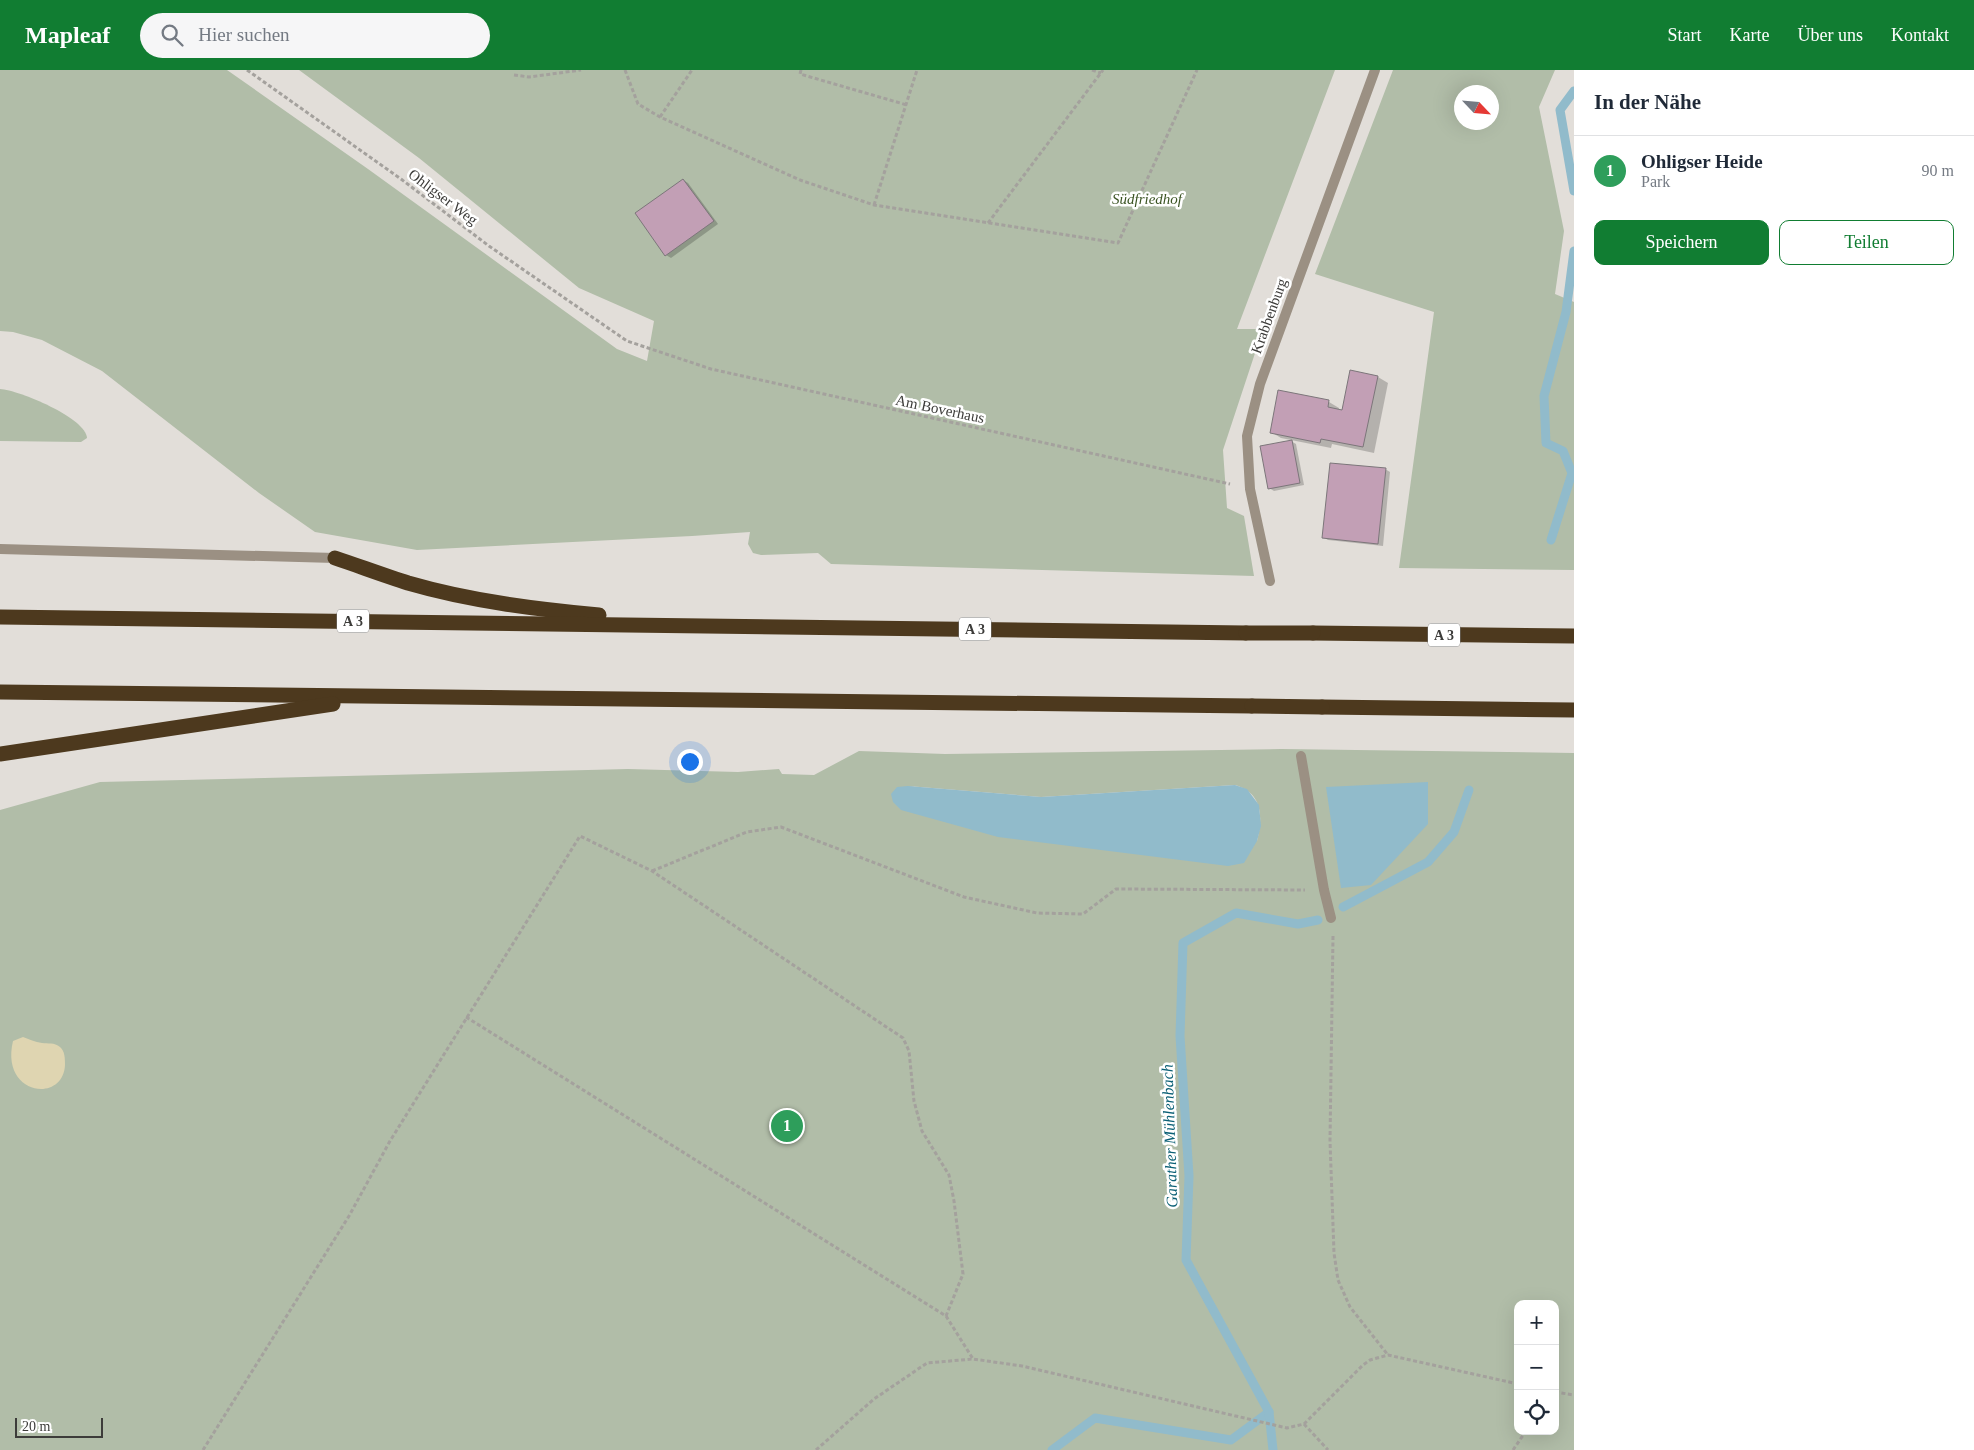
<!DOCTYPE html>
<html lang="de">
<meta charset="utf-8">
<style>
:root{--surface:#fff;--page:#f6f6f7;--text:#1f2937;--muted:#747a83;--line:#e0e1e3;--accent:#117d32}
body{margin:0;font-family:Georgia,serif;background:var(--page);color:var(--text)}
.controls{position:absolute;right:15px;bottom:15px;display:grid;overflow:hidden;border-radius:10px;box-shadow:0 5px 20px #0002}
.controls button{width:45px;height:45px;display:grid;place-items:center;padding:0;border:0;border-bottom:1px solid var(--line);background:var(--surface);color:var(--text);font:25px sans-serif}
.compass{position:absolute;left:1454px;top:15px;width:45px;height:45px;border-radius:50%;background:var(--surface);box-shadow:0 5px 20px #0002;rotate:116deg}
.scale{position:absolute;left:15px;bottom:12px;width:88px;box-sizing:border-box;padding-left:5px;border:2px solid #3d3c3a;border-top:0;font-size:14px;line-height:18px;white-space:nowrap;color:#3d3c3a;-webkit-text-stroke:4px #fff;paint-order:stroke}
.you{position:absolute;left:689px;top:691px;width:18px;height:18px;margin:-12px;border:4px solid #fff;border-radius:50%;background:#1a73e8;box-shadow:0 0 0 8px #1a73e833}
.badge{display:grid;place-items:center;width:32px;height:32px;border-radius:50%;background:var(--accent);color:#fff;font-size:16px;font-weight:700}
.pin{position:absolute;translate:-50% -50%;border:2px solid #fff;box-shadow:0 1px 5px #0006}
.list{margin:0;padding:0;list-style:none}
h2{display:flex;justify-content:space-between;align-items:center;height:65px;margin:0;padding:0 20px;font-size:21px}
h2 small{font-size:16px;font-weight:400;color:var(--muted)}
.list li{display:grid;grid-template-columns:32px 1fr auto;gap:15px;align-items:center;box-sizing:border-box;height:70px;padding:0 20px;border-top:1px solid var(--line)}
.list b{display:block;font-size:19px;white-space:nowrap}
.list p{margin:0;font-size:16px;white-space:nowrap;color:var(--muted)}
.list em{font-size:16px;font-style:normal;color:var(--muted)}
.actions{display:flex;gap:10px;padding:15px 20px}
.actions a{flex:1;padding:11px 0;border:1px solid var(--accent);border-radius:10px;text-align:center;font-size:18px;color:var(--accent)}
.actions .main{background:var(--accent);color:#fff}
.icon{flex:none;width:28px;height:28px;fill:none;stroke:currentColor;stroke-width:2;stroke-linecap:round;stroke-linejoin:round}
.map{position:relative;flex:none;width:1574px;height:1380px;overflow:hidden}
header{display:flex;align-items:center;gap:30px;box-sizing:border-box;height:70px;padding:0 25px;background:var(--accent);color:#fff}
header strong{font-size:24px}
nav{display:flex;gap:28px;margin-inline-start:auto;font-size:18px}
.search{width:350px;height:45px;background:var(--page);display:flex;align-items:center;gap:12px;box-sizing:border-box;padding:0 18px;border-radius:28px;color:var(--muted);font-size:19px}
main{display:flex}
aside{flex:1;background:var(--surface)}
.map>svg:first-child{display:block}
.green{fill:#b1bda8;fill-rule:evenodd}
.sand{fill:#dfd5b1}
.water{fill:#91bbcb}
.shadow{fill:#0003}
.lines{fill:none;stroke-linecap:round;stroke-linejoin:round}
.stream{stroke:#91bbcb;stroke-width:9}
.building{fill:#c29fb5;stroke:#7c767a}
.path{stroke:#a4a19d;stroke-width:3;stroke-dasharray:4 2.5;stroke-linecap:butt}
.lane{stroke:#9b9083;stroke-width:10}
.highway{stroke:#4d391e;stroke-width:15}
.highway-bridge{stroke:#4d391e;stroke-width:15}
.labels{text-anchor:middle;stroke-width:5;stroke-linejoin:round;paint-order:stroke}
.shield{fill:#fff;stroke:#777675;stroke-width:1}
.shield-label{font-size:14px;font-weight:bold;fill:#3d3c3a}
.street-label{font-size:15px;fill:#3d3c3a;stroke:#fff}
.park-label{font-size:15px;font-style:italic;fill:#3b5423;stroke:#fff}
.water-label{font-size:16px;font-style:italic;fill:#0b6076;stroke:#fff}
</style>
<header>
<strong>Mapleaf</strong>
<div class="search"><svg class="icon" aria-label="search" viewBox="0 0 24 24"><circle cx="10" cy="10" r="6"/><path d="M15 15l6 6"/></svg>Hier suchen</div>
<nav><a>Start</a><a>Karte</a><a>Über uns</a><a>Kontakt</a></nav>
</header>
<main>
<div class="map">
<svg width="1574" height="1380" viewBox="0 0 1574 1380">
<rect width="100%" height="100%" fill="#e2ded9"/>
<!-- green -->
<g class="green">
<polygon points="0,0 227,0 368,99 617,279 647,291 654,251 579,218 419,88 299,0 1335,0 1237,259 1263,259 1223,380 1227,438 1244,446 1254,506 831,494 818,483 761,485 753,483 748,474 750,462 692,466 417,480 315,462 259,423 102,301 42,270 13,262 0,261"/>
<path d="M 1393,0 L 1555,0 L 1539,37 L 1564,161 L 1555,224 L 1574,232 L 1574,500 L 1399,498 L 1434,242 L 1315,204 ZM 1462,22 L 1492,22 L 1492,52 L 1462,52 Z"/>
<path d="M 0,319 C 19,320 86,348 87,368 L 81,372 L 0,371 Z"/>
<path d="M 1281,679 L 1574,683 L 1574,1380 L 0,1380 L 0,740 L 100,712 L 628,699 L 738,702 L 779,699 L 782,704 L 814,705 L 859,681 L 945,684 ZM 1235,715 C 1263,723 1263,747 1257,771 L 908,716 L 1041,727 ZM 1518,1234 L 1555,1234 L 1555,1361 L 1518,1361 Z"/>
</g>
<!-- sand -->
<path class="sand" d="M 23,967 C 29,969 35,972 42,973 C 48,974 54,972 60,977 C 65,981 65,989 65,995 C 63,1034 0,1025 13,971 Z"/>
<!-- water -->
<g class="water">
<polygon points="1428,712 1428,754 1371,815 1341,818 1326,717"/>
<polygon points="1235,715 1247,719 1259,735 1261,756 1257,771 1244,793 1228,796 998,767 901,740 893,732 891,724 897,717 908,716 1041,727"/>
</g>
<!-- shadow -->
<g class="shadow">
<polygon points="683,110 688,113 718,154 671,188 666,185"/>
<polygon points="1378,307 1388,313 1374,383 1332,374 1331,378 1281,368 1271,362 1279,322 1329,332 1339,338 1339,341 1343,342"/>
<polygon points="1291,371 1296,374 1304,415 1274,421 1269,418"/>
<polygon points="1385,399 1390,402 1383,476 1328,470 1323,467"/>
</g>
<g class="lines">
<!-- stream -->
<g class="stream">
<polyline points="1574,21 1560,40 1574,121"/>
<polyline points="1551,470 1572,403 1563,381 1546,373 1544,326 1566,242 1574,181"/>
<polyline points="1343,837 1428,792 1454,762 1469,720"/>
<polyline points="1052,1380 1095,1348 1231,1370 1269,1342"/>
<polyline points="1273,1380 1269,1342 1186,1190 1189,1106 1180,966 1183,873 1236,843 1298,854 1318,850"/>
</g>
</g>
<!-- building -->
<g class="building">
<polygon points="683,109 714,151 665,186 635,143"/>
<polygon points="1350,300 1378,306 1363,377 1321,369 1320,373 1270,363 1278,320 1329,330 1328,337 1342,340"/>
<polygon points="1292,370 1300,413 1268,419 1260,376"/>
<polygon points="1330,393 1386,398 1378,474 1322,468"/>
</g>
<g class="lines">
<!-- path -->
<g class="path">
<polyline points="247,0 401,109 489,176 627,271 711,299 1230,414"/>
<polyline points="625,0 638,34 660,47 800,110 874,135 1118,173 1197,0"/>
<polyline points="801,0 800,4 907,35"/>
<polyline points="1092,0 1101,3"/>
<polyline points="514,5 529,7 581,0"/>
<polyline points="660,47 692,0"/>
<polyline points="874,135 917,0"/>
<polyline points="988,153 1103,0"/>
<polyline points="652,801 747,762 781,757 964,827 1037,843 1083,844 1116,819 1305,820"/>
<polyline points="1333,866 1330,1071 1334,1183 1338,1210 1350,1237 1388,1285"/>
<polyline points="466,947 946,1246 973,1289"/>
<polyline points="1555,1322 1574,1325"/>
<polyline points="1304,1354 1328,1380"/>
<polyline points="203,1380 349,1146 390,1071 580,766 652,801 903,968 909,981 914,1031 922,1061 949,1105 954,1131 963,1204 946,1246"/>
<polyline points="816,1380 874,1329 927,1293 973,1289 1022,1296 1287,1358 1304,1354 1363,1295 1370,1290 1388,1285 1518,1314"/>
<polyline points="1513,1380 1526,1361"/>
</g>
<!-- lane -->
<g class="lane">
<polyline points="0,479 335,488"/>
<polyline points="1270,511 1250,419 1247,366 1260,314 1375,0"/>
<polyline points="1301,686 1324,820 1331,848"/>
</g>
<!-- highway -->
<g class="highway">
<path d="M 335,488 C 359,496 383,505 408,513 C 470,531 535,539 599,545"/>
<polyline points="0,547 1246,563"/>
<polyline points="1313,563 1574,566"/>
<polyline points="0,622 1252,636"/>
<polyline points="1322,637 1574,640"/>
<polyline points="0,684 333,634"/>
</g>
<!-- highway-bridge -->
<g class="highway-bridge">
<polyline points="1246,563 1313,563"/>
<polyline points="1252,636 1322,637"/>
</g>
</g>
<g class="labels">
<!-- shield labels -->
<g class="shield">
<rect x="337" y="539.5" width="32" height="23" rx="4"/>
<rect x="959" y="547.5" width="32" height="23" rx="4"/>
<rect x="1428" y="553.5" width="32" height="23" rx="4"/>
</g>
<g class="shield-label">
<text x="353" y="556">A 3</text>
<text x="975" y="564">A 3</text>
<text x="1444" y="570">A 3</text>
</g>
<!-- street labels -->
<g class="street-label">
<text transform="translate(443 127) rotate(37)" y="5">Ohligser Weg</text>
<text transform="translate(1269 246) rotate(-70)" y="5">Krabbenburg</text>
<text transform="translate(940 339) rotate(12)" y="5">Am Boverhaus</text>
</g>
<!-- park labels -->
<g class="park-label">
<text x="1147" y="134">Südfriedhof</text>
</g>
<!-- water labels -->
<g class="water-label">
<text transform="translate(1169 1066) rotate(-92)" y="6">Garather Mühlenbach</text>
</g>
</g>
</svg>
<div class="controls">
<button>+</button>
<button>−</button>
<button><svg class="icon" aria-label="locate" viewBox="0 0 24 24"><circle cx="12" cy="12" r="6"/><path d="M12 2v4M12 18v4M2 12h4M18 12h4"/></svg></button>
</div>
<svg class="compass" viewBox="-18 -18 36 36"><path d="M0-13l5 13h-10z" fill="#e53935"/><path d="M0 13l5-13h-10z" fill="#747a83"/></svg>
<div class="scale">20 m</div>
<div class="you"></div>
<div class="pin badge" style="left:787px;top:1056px;background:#2e9e5b">1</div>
</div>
<aside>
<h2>In der Nähe<small></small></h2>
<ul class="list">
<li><span class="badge" style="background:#2e9e5b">1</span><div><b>Ohligser Heide</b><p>Park</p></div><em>90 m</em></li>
</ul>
<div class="actions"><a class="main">Speichern</a><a>Teilen</a></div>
</aside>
</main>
